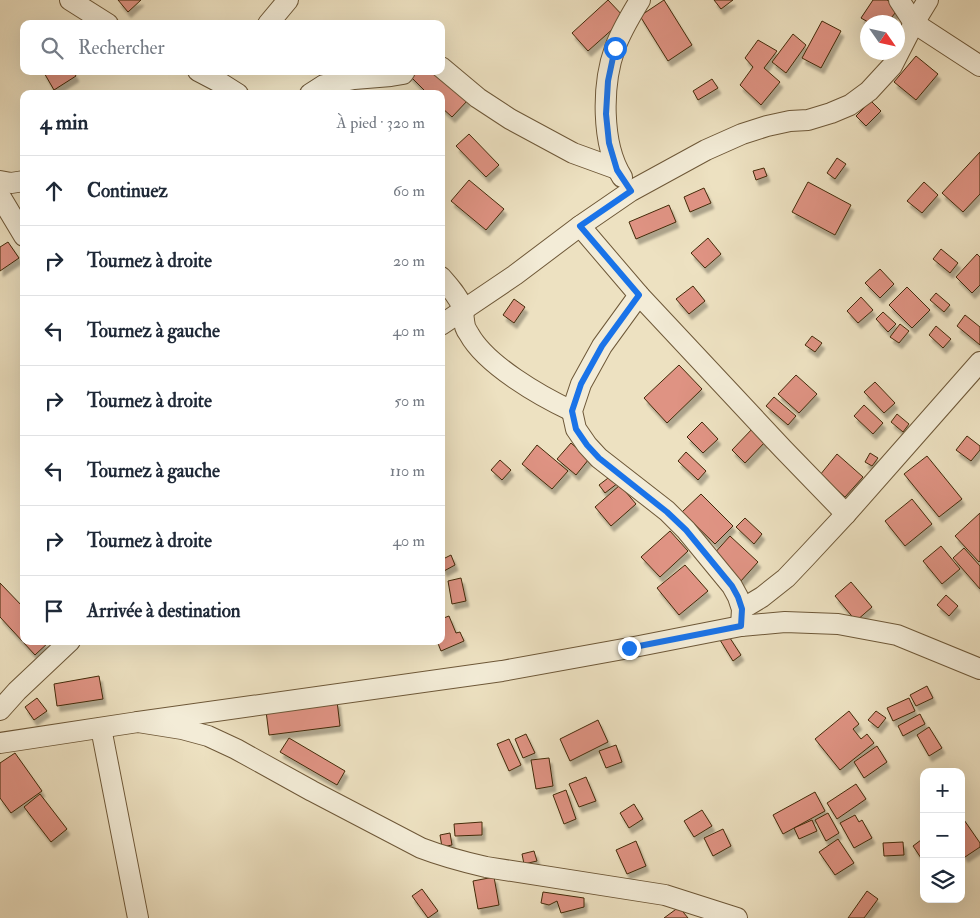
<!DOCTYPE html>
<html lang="fr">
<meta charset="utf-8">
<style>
:root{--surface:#fff;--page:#f2f2f3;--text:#1f2937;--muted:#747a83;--line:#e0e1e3}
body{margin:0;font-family:"IM FELL Double Pica",serif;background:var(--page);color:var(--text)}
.controls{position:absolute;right:15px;bottom:15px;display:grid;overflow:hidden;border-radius:10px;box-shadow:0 5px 20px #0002}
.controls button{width:45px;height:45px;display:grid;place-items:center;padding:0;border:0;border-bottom:1px solid var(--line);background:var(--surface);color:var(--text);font:25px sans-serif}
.compass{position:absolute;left:860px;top:15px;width:45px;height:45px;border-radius:50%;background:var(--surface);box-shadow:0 5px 20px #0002;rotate:124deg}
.stop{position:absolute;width:15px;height:15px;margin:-11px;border:4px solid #1a73e8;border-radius:50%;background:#fff}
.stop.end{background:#1a73e8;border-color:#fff;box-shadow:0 1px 5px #0008}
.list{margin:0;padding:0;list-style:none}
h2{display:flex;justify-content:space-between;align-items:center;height:65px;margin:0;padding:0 20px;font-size:21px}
h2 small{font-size:16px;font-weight:400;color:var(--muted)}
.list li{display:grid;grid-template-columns:32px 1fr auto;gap:15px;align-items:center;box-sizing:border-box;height:70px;padding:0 20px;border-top:1px solid var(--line)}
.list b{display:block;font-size:19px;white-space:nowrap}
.list em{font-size:16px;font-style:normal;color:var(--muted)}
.icon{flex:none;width:28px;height:28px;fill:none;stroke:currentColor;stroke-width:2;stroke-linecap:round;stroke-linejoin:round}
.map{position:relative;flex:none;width:980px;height:918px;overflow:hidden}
.search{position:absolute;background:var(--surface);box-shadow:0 5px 20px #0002;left:20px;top:20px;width:425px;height:55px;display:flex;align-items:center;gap:12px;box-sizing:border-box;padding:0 18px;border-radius:10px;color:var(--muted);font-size:19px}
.panel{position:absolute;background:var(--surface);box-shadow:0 5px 20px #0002;left:20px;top:90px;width:425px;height:555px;border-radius:10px}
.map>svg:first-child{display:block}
.building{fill:#df9383;stroke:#432a0a;filter:url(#shadow)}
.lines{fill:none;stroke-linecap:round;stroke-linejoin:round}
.minor-casing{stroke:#6e5838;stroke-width:22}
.minor{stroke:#f3ecd7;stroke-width:20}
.route{stroke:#1a73e8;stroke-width:6}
</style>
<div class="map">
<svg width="980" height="918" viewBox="0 0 980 918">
<defs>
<filter id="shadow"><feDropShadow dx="3" dy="5.5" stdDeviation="1" flood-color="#0004"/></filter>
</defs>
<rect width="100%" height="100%" fill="#ede1c1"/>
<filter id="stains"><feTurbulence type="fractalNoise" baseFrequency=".004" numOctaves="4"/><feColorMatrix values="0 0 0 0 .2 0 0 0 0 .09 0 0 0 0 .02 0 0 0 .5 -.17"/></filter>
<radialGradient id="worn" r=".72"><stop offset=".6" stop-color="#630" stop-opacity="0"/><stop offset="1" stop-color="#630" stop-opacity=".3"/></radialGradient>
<!-- building -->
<g class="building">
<polygon points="118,0 141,0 128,12"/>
<polygon points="608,0 625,18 588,51 572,33"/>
<polygon points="664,0 692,45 668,61 640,16"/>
<polygon points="714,0 733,0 721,9"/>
<polygon points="873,0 887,0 899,8 888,22 868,22 861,18"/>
<polygon points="822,21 841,31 821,68 802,58"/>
<polygon points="793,34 806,45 786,73 772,62"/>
<polygon points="758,40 777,51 764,68 780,82 761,105 740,85 753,67 745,58"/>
<polygon points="916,56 938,74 916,100 894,82"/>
<polygon points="43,71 73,71 76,76 54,90"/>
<polygon points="409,71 440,71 468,100 452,117 441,107 441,94 428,94 407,73"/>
<polygon points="712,79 718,88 698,100 693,91"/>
<polygon points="871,101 881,111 866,126 856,116"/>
<polygon points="469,134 499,165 486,177 456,146"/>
<polygon points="980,152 980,194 963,212 942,193"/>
<polygon points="837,158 846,164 835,179 827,173"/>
<polygon points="764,168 767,176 756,180 753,171"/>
<polygon points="469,180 504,209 486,230 451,201"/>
<polygon points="808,182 851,205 835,235 792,212"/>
<polygon points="924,182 938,195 922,213 907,201"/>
<polygon points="704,188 711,203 690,212 684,197"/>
<polygon points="669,205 676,222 636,239 629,222"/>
<polygon points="708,238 721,254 705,268 691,253"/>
<polygon points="8,242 19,258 0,271 0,247"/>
<polygon points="941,249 958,263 950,273 933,259"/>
<polygon points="977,254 980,257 980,285 972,293 956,277"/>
<polygon points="880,269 894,284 880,298 865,283"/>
<polygon points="693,286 705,301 689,314 676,299"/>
<polygon points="907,287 930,310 912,328 889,305"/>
<polygon points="936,293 950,305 944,312 930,300"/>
<polygon points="861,297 873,310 858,323 847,311"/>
<polygon points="514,299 525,307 514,323 503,315"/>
<polygon points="883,312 896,324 888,332 876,319"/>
<polygon points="965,315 980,327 980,345 957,326"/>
<polygon points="900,324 909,331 899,343 890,337"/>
<polygon points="936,326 951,339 943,348 929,335"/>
<polygon points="812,336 822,343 815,352 805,345"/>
<polygon points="679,365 702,389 667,423 644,398"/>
<polygon points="796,375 817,394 799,413 778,394"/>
<polygon points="875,382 895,403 884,413 864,392"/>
<polygon points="774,397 796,416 788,425 766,406"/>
<polygon points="864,405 883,423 873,434 854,416"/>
<polygon points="897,414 909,424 903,432 891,422"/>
<polygon points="702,422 718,439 703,453 687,437"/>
<polygon points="753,428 766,441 745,463 732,450"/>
<polygon points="967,436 980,446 980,450 971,461 956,450"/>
<polygon points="571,443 589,459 576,475 557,459"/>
<polygon points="537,445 568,471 552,489 522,464"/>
<polygon points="686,452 706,471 698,480 678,461"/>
<polygon points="870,453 878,458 872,466 865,462"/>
<polygon points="837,454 863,477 845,497 820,475"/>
<polygon points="927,456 962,499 939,517 904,474"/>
<polygon points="500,460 511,470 502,480 491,470"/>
<polygon points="612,475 618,483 605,493 599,485"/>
<polygon points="620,485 636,504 611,526 595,507"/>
<polygon points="701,494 733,526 715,544 682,512"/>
<polygon points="912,499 932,524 905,546 885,521"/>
<polygon points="980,513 980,561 979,562 955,536"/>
<polygon points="745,518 762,534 754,544 736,527"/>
<polygon points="670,531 688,551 660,577 641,557"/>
<polygon points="730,536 758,562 740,582 712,556"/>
<polygon points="941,546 960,569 942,584 923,561"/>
<polygon points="964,548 980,566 980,589 953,558"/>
<polygon points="451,555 455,565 444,571 441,564 441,560"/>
<polygon points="685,565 708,591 679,615 657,588"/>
<polygon points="461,578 466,601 452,604 448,581"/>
<polygon points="851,582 872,607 856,621 835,596"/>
<polygon points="0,583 24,608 24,641 50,641 35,655 0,617"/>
<polygon points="946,595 958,606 949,616 937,605"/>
<polygon points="449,616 456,633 460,632 464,641 441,651 437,641 441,641 441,619"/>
<polygon points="728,635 741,655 733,661 720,640"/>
<polygon points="99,676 103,699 57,706 54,684"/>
<polygon points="927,686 933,698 916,706 910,695"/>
<polygon points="37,698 47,711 34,720 25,707"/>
<polygon points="909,698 915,711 893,721 887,708"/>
<polygon points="337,701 340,726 269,735 266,711"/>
<polygon points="849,711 859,724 853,729 861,739 867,734 874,743 840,770 815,739"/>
<polygon points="876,711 886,718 878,728 868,720"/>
<polygon points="920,714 925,724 903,736 898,726"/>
<polygon points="598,720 608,742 570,761 560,739"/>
<polygon points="929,727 942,748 929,756 917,735"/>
<polygon points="526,734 535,753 523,758 515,739"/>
<polygon points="289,738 345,771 337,785 280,752"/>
<polygon points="509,739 521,765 509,771 497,744"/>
<polygon points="616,745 622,762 606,768 599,751"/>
<polygon points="877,746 887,762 864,778 854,762"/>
<polygon points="15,753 42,791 11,813 0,798 0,763"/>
<polygon points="549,758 553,786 536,789 531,760"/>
<polygon points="586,777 596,801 579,807 569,784"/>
<polygon points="856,784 866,799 837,819 827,803"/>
<polygon points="566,790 576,819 564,824 553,795"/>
<polygon points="815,792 825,811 783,834 773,815"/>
<polygon points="40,794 67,829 51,842 24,807"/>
<polygon points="634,804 643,819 629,828 620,813"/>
<polygon points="702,810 712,826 694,837 684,821"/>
<polygon points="828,813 839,833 826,841 815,820"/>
<polygon points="855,815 859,822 862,820 872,838 854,848 840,823"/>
<polygon points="962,817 980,843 980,847 965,857 961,851"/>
<polygon points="812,820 817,831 799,839 794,828"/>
<polygon points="482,822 482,835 455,836 454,824"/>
<polygon points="723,829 731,846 713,856 704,838"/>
<polygon points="450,833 452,845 442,847 440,835"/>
<polygon points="838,839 854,863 835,875 819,852"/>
<polygon points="921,840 924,844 924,856 921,858 913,846"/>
<polygon points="636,841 646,866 627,874 616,850"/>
<polygon points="903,842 904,855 884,856 883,843"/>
<polygon points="534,851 537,861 524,864 522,854"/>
<polygon points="494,877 499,905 478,909 473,881"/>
<polygon points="422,889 438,911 428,918 412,896"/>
<polygon points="867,891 878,899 864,918 848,918"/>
<polygon points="543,892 584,898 584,907 561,913 557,901 549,905 541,903"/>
<polygon points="679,907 688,918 664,918"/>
</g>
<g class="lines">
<defs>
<g id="minor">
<polyline points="70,0 108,24"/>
<polyline points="899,0 914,23 980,66"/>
<polyline points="268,24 288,0"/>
<polyline points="441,67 478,98 510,119 573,153 617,169"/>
<polyline points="198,71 219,82 238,94"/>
<polyline points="310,94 324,85 354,79 391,76 403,74 405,71"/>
<path d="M 622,177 C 601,144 602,84 615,48 C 621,31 631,15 640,0"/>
<polyline points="0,181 11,183 24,181"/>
<polyline points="0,196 24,236"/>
<polyline points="580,226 639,295 783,449 846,514"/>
<path d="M 441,277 C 449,286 458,296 463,308 C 464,312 463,316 464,320 C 464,325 466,330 469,334 C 486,365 540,396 572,411"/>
<polyline points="639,295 602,346 581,384 572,411 576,429 587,445 599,458 667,511 686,530 732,586 738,597 742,609 741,626"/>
<polyline points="441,325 515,275 580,226 631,191 706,150 742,134 767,126 790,121 808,120 831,113 850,105 869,91 892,66 914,23 928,0"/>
<polyline points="742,609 762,597 786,578 805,558 846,514 980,362"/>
<polyline points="0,710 17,691 70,641"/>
<polyline points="138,722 502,671 629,648 741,626 785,622 838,624 897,635 980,669"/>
<polyline points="101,728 138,918"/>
<path d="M 0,743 L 138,722 L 182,729 L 208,736 L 236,749 L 312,791 L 421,848 C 442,856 464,862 486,867 L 665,895 L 737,918"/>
</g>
</defs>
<!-- minor casing -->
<use href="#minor" class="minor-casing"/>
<!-- minor -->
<use href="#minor" class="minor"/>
</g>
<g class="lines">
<!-- route -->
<polyline class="route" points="615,48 608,81 606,114 609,143 617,170 631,191 580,226 639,295 602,346 581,384 572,411 576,429 587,445 599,458 667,512 686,530 732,586 738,597 742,609 741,626 629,648"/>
</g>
<rect width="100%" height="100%" filter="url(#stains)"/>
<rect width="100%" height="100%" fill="url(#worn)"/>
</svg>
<div class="controls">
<button>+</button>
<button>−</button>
<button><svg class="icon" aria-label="layers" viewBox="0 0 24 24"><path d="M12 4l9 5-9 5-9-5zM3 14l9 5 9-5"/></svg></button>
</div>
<svg class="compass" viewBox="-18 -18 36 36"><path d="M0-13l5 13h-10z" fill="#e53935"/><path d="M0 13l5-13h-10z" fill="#747a83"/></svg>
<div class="stop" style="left:615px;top:48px"></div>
<div class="stop end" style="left:629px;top:648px"></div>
<div class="search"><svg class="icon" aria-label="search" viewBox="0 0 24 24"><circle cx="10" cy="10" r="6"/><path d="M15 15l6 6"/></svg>Rechercher</div>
<section class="panel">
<h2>4 min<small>À pied · 320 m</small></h2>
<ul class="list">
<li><svg class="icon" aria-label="ahead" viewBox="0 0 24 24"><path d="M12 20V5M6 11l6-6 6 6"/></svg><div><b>Continuez</b></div><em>60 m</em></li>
<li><svg class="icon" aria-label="right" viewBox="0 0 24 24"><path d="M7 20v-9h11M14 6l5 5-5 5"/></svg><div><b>Tournez à droite</b></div><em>20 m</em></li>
<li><svg class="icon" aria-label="left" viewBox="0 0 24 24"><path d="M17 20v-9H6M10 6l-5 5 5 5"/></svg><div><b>Tournez à gauche</b></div><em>40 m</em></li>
<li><svg class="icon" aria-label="right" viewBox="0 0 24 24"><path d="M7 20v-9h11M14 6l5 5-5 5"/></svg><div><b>Tournez à droite</b></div><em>50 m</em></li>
<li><svg class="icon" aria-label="left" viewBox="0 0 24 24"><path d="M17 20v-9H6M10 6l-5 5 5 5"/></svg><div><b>Tournez à gauche</b></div><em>110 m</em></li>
<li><svg class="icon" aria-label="right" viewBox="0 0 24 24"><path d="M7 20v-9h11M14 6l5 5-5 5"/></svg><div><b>Tournez à droite</b></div><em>40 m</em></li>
<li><svg class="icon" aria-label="arrive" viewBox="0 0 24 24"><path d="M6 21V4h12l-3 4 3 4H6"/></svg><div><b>Arrivée à destination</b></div></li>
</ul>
</section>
</div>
